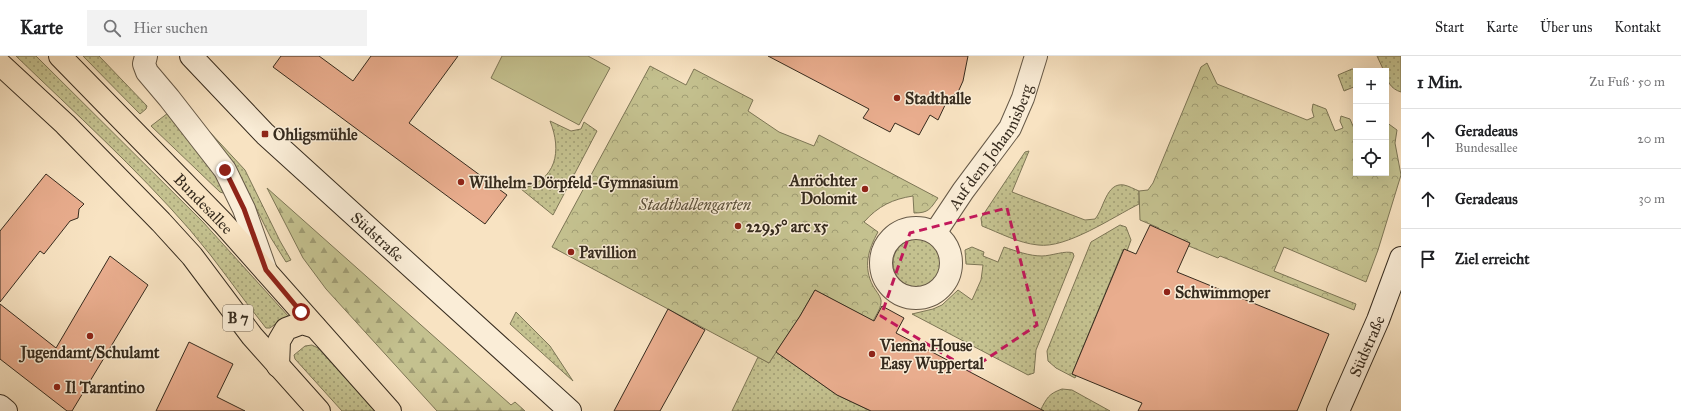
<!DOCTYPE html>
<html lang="de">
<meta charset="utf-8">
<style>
:root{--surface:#fff;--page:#f2f2f2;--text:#202124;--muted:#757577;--line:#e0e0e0}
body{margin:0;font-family:"IM FELL Great Primer",serif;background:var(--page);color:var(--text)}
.controls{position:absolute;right:12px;top:12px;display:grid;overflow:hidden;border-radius:0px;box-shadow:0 4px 16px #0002}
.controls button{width:36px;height:36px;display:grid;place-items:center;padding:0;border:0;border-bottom:1px solid var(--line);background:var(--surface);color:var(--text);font:20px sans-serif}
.stop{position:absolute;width:12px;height:12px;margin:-9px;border:3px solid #8f2418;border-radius:50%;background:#fff}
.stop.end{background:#8f2418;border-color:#fff;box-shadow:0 1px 4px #0008}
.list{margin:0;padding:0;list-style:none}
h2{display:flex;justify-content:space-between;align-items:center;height:52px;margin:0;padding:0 16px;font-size:17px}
h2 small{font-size:13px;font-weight:400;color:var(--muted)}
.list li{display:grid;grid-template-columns:26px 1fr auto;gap:12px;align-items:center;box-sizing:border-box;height:60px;padding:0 16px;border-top:1px solid var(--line)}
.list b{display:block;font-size:15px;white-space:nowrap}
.list p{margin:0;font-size:13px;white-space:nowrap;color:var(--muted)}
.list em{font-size:13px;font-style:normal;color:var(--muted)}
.icon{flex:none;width:22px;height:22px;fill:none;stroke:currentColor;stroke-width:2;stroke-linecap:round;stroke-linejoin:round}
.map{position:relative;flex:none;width:1401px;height:355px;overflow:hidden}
header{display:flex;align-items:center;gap:24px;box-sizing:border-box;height:56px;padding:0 20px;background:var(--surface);border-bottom:1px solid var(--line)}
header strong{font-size:19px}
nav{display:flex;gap:22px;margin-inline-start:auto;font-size:14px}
.search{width:280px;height:36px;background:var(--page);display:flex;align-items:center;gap:10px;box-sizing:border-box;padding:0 14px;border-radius:0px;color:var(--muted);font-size:15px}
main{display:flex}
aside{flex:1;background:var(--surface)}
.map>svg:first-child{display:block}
.grass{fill:url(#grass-dots);stroke:#7d7656}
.forest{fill:url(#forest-firs);stroke:#7d7656}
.park{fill:url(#park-crowns);stroke:#7d7656}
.pitch{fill:#c4c18f;stroke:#7d7656}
.building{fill:#e9ad8e;stroke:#362b1e}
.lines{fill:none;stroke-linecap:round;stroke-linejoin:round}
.street-casing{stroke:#665947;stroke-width:24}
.secondary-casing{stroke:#362b1e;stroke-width:24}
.primary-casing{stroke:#362b1e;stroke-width:24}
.street{stroke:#faedd7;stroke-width:22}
.secondary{stroke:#faedd7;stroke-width:22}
.primary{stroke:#f8e3c2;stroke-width:22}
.route{stroke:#8f2418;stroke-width:5}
.marked{fill:none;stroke:#c2185b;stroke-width:3;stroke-dasharray:8 5;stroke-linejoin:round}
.poi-dot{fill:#8f2418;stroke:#faedd7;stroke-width:1.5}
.labels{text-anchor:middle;stroke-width:3;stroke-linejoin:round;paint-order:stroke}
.shield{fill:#faedd7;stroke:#716556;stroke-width:1}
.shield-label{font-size:15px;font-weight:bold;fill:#362b1e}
.poi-label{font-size:16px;font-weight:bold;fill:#362b1e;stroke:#faedd7;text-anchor:start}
.street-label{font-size:16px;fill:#362b1e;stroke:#faedd7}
.park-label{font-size:16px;font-style:italic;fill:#5a503a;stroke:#faedd7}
</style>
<header>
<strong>Karte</strong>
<div class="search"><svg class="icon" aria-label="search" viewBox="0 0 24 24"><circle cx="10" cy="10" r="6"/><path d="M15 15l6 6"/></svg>Hier suchen</div>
<nav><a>Start</a><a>Karte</a><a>Über uns</a><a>Kontakt</a></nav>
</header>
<main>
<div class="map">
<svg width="1401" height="355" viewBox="0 0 1401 355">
<defs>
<pattern id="grass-dots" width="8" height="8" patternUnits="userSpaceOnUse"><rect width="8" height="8" fill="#c4c18f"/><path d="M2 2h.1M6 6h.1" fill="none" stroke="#a09d74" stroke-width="1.8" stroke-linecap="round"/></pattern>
<pattern id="forest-firs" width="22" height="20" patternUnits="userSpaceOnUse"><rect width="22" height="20" fill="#c4c18f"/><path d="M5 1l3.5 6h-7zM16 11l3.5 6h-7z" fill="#a09d74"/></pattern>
<pattern id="park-crowns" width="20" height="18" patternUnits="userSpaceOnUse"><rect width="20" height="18" fill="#c4c18f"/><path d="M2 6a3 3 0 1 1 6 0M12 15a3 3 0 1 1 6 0" fill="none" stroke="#a09d74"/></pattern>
</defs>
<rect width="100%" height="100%" fill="#f8e3c2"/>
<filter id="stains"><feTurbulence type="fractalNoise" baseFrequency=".005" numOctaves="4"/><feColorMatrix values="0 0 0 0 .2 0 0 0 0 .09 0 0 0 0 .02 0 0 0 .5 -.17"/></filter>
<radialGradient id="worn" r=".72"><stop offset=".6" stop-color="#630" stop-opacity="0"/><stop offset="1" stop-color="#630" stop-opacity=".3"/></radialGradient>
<!-- grass -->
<g class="grass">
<path d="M 16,0 L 36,0 L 203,166 L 289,261 L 288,263 L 278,266 L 270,272 L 266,272 C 240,240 217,205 190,174 C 136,112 75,57 16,0 Z"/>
<polygon points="83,0 99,0 147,50 146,53 140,58"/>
<path d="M 1377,0 L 1401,0 L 1401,36 C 1391,33 1386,25 1386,15 L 1384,15 Z"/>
<polygon points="1352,13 1360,15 1356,15 1356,30 1344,35 1338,19"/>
<polygon points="168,57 211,110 225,136 223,137 220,136 151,70"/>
<path d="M 550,65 L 571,75 L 581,73 L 584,66 L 597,75 L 553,159 L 521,133 C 557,124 562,95 550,65 Z"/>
<polygon points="207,73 245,114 280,185 291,204 286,206 271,182 239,118 205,75"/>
<path d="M 1029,95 L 1012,136 L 1085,164 L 1095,163 C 1104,153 1106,126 1124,129 C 1129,130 1134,133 1139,135 L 1139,148 C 1113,161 1066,193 1038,189 C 1018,187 1000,177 982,170 L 981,162 L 1025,96 Z"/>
<polygon points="1120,169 1126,171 1131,184 1127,195 1123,194 1072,318 1076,320 1075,322 1056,312 1048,305 1047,295 1091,186"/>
<circle cx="917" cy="207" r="24"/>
<path d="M 972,191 L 984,196 L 983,200 L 998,206 L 1004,191 C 1016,195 1029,200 1042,200 C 1051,200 1066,194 1073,197 L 1074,200 L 1036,294 L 1034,317 L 1028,319 L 912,258 L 933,253 L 942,249 L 958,234 L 972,244 L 981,224 L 983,209 L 966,208 L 965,194 Z"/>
<polygon points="516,256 550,290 573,325 510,268"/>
<polygon points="312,289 318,292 375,355 342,355 295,303 294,299 305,290"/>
<polygon points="776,296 837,339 871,355 732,355 758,301 769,307"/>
<path d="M 1062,333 L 1072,334 L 1110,355 L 1040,355 C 1047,342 1048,338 1062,333 Z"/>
</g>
<!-- forest -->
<polygon class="forest" points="267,132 511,349 515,346 525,355 437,355 326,233 303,202"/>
<!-- park -->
<g class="park">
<polygon points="1207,7 1217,28 1307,64 1314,61 1312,54 1313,48 1326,53 1335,75 1343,72 1340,65 1341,60 1350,63 1356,77 1356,117 1386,117 1386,66 1397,74 1395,87 1401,119 1378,194 1366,226 1284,191 1274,215 1356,248 1354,254 1220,200 1218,202 1157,177 1159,172 1140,164 1139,135 1148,134 1153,127 1201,11"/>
<path d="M 650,10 L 686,29 L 694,13 L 753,44 L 748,55 L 779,76 L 814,90 L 819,79 L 938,142 C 930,153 929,157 914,157 L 913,140 C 893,143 878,150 864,166 L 878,176 C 868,194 863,211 873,230 C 875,234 880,239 881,244 C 882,251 876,259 873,265 L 815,234 L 800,260 L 769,307 L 552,191 Z"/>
</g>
<!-- pitch -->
<polygon class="pitch" points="502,0 588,0 610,12 579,69 491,22"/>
<!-- building -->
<g class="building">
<polygon points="281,0 319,0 353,25 371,0 458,0 409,67 507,139 485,168 273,11"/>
<polygon points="768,0 968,0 963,25 959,34 946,47 938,64 930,59 919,79 895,67 890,76 863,62 869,53"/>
<polygon points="46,118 84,148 79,153 78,162 70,165 44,198 40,195 0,246 0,175"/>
<polygon points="1150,169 1190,187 1177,216 1329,278 1297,355 1138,355 1142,347 1072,318 1124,193 1136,198"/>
<polygon points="110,200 148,229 72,355 67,355 0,303 0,248 56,292"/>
<polygon points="815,234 874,265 882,250 904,262 896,277 1044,355 871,355 837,339 776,296 800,260"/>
<polygon points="668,253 705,274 660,355 614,355"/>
<polygon points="189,286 233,308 217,341 245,355 156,355"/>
</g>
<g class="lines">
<defs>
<g id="street">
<polyline points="146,0 144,8 147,16 169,42 225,114 244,153 266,215"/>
<circle cx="916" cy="207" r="35"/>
<path id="s1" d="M 935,177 L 963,135 L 1010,72 L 1023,42 L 1036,0"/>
</g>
<g id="secondary">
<path id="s2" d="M 191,0 L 265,78 L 570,355"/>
<polyline points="0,350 6,355"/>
<path id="s3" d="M 1338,355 L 1378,264 L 1401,202"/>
</g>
<g id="primary">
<path id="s4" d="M 60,0 L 223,167 L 390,355"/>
<polyline points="0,8 65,68 161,166 192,200 252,280 319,355"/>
<polyline points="278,310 279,285 286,273 302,267 315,271"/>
</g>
</defs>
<!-- street casing -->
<use href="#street" class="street-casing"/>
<!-- secondary casing -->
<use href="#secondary" class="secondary-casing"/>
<!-- primary casing -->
<use href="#primary" class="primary-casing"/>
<!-- street -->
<use href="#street" class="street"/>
<!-- secondary -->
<use href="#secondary" class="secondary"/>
<!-- primary -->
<use href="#primary" class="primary"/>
</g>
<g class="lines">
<!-- route -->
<polyline class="route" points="225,114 244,153 266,214 301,256"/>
</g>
<!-- marked area -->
<path class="marked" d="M 1007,152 L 1037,269 L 970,314 L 881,260 L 910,177 Z"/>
<!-- markers -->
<g class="poi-dot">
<circle cx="897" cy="42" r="4"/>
<rect x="261" y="74" width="8" height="8" rx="2"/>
<circle cx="461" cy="126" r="4"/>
<circle cx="865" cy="133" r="4"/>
<circle cx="738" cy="170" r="4"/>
<circle cx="571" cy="196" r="4"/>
<circle cx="1167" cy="236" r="4"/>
<circle cx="90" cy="280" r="4"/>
<circle cx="872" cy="298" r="4"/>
<circle cx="57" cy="331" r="4"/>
</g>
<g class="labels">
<!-- shield labels -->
<rect class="shield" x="223" y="249" width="30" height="26" rx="3"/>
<g class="shield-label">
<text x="238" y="267">B 7</text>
</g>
<!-- poi labels -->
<g class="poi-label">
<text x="905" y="48">Stadthalle</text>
<text x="273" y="84">Ohligsmühle</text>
<text x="857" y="130" text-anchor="end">Anröchter<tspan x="857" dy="18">Dolomit</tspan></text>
<text x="469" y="132">Wilhelm-Dörpfeld-Gymnasium</text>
<text x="746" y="176">229,5° arc x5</text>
<text x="579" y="202">Pavillion</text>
<text x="1175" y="242">Schwimmoper</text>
<text x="880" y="295">Vienna House<tspan x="880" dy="18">Easy Wuppertal</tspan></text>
<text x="90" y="302" text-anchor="middle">Jugendamt/Schulamt</text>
<text x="65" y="337">Il Tarantino</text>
</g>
<!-- street labels -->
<g class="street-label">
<text dy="6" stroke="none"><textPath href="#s1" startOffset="103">Auf dem Johannisberg</textPath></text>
<text dy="6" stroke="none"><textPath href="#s4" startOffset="206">Bundesallee</textPath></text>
<text dy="6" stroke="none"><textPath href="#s2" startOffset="260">Südstraße</textPath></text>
<text dy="6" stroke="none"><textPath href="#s3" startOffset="71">Südstraße</textPath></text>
</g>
<!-- park labels -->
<g class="park-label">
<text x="695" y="154">Stadthallengarten</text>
</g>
</g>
<rect width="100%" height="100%" filter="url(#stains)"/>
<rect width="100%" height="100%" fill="url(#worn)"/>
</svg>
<div class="controls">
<button>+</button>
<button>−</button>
<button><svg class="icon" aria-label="locate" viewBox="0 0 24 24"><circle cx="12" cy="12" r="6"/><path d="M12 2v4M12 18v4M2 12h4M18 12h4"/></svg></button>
</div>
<div class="stop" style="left:301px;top:256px"></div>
<div class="stop end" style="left:225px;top:114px"></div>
</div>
<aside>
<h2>1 Min.<small>Zu Fuß · 50 m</small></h2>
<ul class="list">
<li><svg class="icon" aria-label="ahead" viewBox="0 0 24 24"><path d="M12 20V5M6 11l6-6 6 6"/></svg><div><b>Geradeaus</b><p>Bundesallee</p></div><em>20 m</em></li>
<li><svg class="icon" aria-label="ahead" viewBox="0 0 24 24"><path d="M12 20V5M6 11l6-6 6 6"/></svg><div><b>Geradeaus</b></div><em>30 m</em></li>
<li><svg class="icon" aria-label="arrive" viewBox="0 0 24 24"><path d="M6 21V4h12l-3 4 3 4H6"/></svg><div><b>Ziel erreicht</b></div></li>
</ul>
</aside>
</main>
